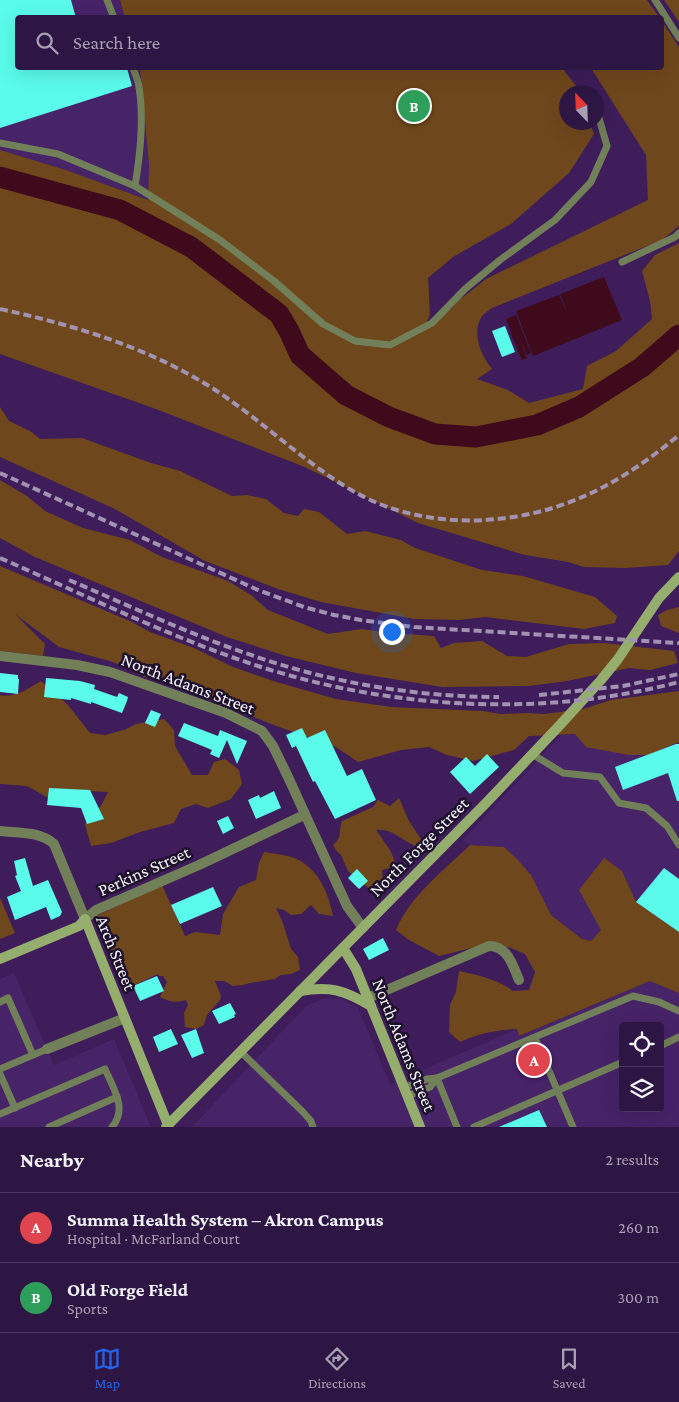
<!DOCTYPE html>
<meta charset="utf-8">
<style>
:root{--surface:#2e1644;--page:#361f4b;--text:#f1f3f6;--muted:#a79fb2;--line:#49355d;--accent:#2563eb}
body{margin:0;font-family:"Crimson Pro",serif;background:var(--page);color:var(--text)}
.controls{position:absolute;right:15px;bottom:15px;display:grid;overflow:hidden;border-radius:5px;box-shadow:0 5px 20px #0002}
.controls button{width:45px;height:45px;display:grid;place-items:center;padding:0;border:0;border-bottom:1px solid var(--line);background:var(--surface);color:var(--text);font:25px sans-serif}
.compass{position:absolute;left:559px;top:85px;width:45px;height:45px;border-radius:50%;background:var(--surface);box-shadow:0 5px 20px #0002;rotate:337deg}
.you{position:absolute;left:391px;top:631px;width:18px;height:18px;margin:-12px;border:4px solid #fff;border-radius:50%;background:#1a73e8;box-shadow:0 0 0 8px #1a73e833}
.badge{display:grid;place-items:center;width:32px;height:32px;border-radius:50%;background:var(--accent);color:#fff;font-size:16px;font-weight:700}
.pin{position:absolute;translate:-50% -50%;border:2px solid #fff;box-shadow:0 1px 5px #0006}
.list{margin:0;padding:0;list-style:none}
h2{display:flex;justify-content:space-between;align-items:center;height:65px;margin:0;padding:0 20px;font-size:21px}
h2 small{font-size:16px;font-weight:400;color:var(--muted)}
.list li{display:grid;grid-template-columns:32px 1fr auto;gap:15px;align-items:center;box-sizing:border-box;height:70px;padding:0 20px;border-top:1px solid var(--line)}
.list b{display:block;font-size:19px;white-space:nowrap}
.list p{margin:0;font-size:16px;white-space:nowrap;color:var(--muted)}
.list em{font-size:16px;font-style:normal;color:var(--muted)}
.icon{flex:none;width:28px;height:28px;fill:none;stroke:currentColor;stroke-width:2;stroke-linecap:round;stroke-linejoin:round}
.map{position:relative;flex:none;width:679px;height:1127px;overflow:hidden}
.search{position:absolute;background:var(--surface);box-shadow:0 5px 20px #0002;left:15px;right:15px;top:15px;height:55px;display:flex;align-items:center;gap:12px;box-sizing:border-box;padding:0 18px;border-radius:5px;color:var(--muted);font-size:19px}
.sheet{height:205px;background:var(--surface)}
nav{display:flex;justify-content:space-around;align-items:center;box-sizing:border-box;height:70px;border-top:1px solid var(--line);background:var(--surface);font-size:14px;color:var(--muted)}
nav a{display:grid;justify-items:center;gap:2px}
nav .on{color:var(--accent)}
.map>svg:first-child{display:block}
.built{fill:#472368;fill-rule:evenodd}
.green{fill:#6f471c}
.water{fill:#3f0b1c}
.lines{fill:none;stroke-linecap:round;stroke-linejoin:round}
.river{stroke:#3f0b1c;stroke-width:21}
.building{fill:#5afbeb}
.lane{stroke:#718059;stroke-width:7}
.street{stroke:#718059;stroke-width:10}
.secondary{stroke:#95ad6d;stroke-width:10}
.rail{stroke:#a393b2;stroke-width:4;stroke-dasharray:8 4;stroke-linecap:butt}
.labels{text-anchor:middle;stroke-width:5;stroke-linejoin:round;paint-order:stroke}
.street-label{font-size:18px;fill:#f5f2f9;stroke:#1e112c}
</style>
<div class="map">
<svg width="679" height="1127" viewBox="0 0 679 1127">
<rect width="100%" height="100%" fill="#3e1d5a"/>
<!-- built -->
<g class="built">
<polygon points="0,0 120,0 125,17 18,18 18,68 140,68 149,165 148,200 66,170 0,150"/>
<polygon points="575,734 648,755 679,742 679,932 636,902 633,898 591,941 582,939 551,915 531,875 504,847 470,845 463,840 561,735"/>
<polygon points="14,973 54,1065 114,1039 151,1127 0,1127 0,979"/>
<path d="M 650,981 L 679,993 L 679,1127 L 192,1127 L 306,1006 L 325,998 L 341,999 L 358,1008 L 390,1084 L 517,1029 L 519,1036 ZM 623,1026 L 660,1026 L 660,1108 L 623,1108 Z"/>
</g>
<!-- green -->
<g class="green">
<polygon points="120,0 647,0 659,17 125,18"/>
<polygon points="664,0 679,0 679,22"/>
<path d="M 662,21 L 679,47 L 679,226 L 662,240 L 492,308 C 489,310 485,313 482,316 C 471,333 481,355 492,369 L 477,379 L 508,390 L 529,403 L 583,389 L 587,366 L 616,351 L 652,319 L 650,301 L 642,271 L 655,255 L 679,243 L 679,551 L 668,565 L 626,568 L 584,567 L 568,562 L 525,555 L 418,523 L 305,467 L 156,409 L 0,354 L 0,150 L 66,170 L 148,200 L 149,165 L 140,68 L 562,68 L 581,92 L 566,92 L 566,122 L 590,123 L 594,134 L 569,173 L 511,224 L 453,257 L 428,278 L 430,314 L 425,327 L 452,308 L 458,301 L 486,279 L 648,200 L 646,155 L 591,68 L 662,68 Z"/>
<polygon points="0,407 9,421 30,431 40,439 82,438 151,463 180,471 232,496 247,495 266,499 284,513 298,516 304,509 319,512 347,534 365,531 401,540 415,548 482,570 523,576 595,597 617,616 615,623 584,629 485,617 459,620 414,619 321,602 278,589 205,561 115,509 0,457"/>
<polygon points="0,480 27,496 45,511 83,528 130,540 162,557 228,581 251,595 268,610 328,634 362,629 390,633 434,636 441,648 454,643 482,641 507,656 526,657 569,644 604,643 674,651 678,663 650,670 629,668 567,681 529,686 442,687 356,673 286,656 227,637 35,557 0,538"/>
<polygon points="0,566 132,622 150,632 194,648 233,667 273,681 336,699 391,707 483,711 500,714 528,713 544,714 583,709 611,700 679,691 679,742 648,755 629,755 586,747 575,734 529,736 514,750 473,761 447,755 429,747 401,750 358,762 336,747 271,724 174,684 145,677 113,662 59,647 15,614 45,644 43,656 0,651"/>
<polygon points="679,607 679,633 661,626 658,615 667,610"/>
<path d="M 41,681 L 68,705 L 90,733 L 105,735 L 124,730 L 136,724 L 164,719 L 174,730 L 175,746 L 192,775 L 208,775 L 214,762 L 225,759 L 239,770 L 242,784 L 231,799 L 208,808 L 196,804 L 181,809 L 174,823 L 140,832 L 111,843 L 91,846 L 85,824 L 101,806 L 108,792 L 86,791 L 68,799 L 47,797 L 27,786 L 0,784 L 0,695 C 16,698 27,689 41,681 Z"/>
<path d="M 399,798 L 409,821 L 421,839 L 422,845 L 418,847 C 403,842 393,828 376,830 L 390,850 L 397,866 L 382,870 L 383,882 L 377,893 L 372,891 L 348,871 L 341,855 L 335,849 L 333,845 C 343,838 338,830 342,821 L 373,807 L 378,800 L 390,806 Z"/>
<path d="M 470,845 L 504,847 L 517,859 L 531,875 L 551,915 L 582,939 L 591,941 L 601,930 L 579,890 L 604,858 L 622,871 L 636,902 L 679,932 L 679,993 L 650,981 L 519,1036 L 517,1029 C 496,1030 479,1033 460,1042 L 449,1032 L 450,1005 L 456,992 L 459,971 C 478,975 497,979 513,991 L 529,990 L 535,972 L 525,954 L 511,948 L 492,943 L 439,956 L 409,940 L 396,930 C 410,896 444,870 470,845 Z"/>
<path d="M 264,852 C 276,854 292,855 302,862 C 321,874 329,896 333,916 L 319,914 L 311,905 L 301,914 L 291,915 L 284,910 L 276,908 L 283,923 L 291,949 L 298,957 L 300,970 L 291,974 L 281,975 L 275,979 L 250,983 L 243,985 L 233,986 L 224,981 L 215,981 L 221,996 L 220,1000 L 207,1015 L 204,1025 L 196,1029 L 185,1027 L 184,1013 L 188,1005 L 186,1000 C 176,1003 170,1002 160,997 L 167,982 L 163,976 L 159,976 L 158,974 L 126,989 L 96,916 L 162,885 L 185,936 L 195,932 L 220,935 L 223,914 L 239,887 L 256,880 L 259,863 Z"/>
<polygon points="0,898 15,933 0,939"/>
</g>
<!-- water -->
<g class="water">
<polygon points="604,277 622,320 533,356 516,311 559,295 569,316 560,294"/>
<polygon points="516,315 531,353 527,355 518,334 527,358 522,360 510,331 512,330 510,330 506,319"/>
</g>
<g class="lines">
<!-- river -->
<polyline class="river" points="0,177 120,210 191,247 279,314 289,331 300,355 346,395 389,417 435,434 476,437 537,425 579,407 642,367 679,335"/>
</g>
<!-- building -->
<g class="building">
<polygon points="0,0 71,0 76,18 18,18 18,68 127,68 132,86 0,128"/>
<polygon points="505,326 515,352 502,357 492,331"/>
<polygon points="0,673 18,675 18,679 19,679 18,694 0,692"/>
<polygon points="46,678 80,681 95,685 94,689 117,697 119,693 128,697 127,701 122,713 91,702 91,704 71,698 71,700 44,697"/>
<polygon points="151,710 161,714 155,727 145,723"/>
<polygon points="184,723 218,736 220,730 247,741 237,764 227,740 219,758 210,754 212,750 178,736"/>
<polygon points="302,728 307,738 325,730 347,776 362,769 376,800 335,819 315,781 313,782 296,746 292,748 286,735"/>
<polygon points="676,744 679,744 679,801 677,801 668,773 623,790 615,767"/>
<polygon points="487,754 499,767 470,794 450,772 466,757 475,766"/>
<polygon points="49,788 90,790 104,819 87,824 81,808 47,805"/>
<polygon points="274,791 281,808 256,819 248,800 259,795 260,798"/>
<polygon points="228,816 234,828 223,834 217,821"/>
<polygon points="25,858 33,886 48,880 62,912 60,916 51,920 46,907 15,920 7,897 21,891 15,876 17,875 14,861"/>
<polygon points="664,868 679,879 679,932 636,902"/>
<polygon points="357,869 368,881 359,889 348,878"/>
<polygon points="213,887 222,906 180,924 171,905"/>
<polygon points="383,938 389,950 369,960 363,949"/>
<polygon points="157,976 164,991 140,1001 133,986"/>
<polygon points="230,1003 236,1014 234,1015 235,1017 219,1024 212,1011"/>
<polygon points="171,1029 178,1044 159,1052 153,1037"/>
<polygon points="196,1029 204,1053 192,1058 181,1035"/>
<polygon points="539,1110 547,1127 499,1127"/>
</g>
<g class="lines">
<!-- lane -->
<g class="lane">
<polyline points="107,0 114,18"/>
<polyline points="655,0 679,38"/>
<path d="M 133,68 C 135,74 138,80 139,87 C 144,117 140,156 135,186"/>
<polyline points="0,143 58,154 135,186 220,240 274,281 323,324 355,341 390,345 432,323 465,289 500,260 555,220 591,182 607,146 597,111"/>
<polyline points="622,262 675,237 679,233"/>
<polyline points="532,754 563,773 600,777 619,803 646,808 667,826 679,845"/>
<polyline points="0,1002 8,998 33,1055"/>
<polyline points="535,1038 573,1127"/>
<polyline points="660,1046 679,1037"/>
<polyline points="241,1052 302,1111 311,1121 313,1127"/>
<polyline points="0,1069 47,1049"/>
<polyline points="0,1074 15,1108"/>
<polyline points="404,1088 427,1079 437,1078 430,1087 408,1096"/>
<path d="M 0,1114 L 105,1069 C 113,1088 128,1109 112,1127"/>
<polyline points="49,1127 117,1097"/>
<polyline points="457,1127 437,1078 633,996 659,1002 679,1011"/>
<polyline points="474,1127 623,1062"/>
</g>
<!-- street -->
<g class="street">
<polyline points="0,656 77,665 110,672 226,713 262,731 273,746 289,779 347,906 363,928"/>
<path d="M 0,831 C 18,833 39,831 54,844 L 85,919 L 96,910 L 199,865 L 304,815"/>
<path d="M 368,998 L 489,946 C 508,946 513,966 519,980"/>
<polyline points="47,1049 125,1018"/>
</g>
<!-- secondary -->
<g class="secondary">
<polyline points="343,948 356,969 420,1127"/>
<polyline points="0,959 79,926 85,919 168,1125"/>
<path d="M 300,991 C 331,986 344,990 371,1006"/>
<polyline points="166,1127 486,803 560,725 601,680 618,659 659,598 679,577"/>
</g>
<!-- rail -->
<g class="rail">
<path d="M 0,309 C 69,324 137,344 199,380 C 254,412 298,459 353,491 C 420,530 510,528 580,498 C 616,483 649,460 679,435"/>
<polyline points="0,473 258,590 304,607 334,615 361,620 414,627 679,643"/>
<path d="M 0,558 C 85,595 169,637 258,666 C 391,709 543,718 679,682"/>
<path d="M 69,580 C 130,606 191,635 254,656 C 332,683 417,697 499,697"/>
<polyline points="539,695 623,686 679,674"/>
</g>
</g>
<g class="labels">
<!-- street labels -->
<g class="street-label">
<text transform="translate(188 684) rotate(21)" y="6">North Adams Street</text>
<text transform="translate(419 847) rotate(-45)" y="6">North Forge Street</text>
<text transform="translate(144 871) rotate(-24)" y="6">Perkins Street</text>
<text transform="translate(116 953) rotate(68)" y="6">Arch Street</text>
<text transform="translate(404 1045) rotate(68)" y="6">North Adams Street</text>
</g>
</g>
</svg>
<div class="controls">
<button><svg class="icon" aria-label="locate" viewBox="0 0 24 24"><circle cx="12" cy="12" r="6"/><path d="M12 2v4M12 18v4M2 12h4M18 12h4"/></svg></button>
<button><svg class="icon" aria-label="layers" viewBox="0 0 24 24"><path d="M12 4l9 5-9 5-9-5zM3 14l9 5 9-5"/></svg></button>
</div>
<svg class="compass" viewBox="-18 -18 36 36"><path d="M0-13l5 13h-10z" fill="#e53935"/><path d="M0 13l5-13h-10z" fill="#a79fb2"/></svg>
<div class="you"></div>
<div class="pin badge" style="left:534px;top:1060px;background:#e0444e">A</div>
<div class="pin badge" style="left:414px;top:106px;background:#2e9e5b">B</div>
<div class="search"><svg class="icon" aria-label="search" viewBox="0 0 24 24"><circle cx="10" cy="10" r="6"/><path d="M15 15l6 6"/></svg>Search here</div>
</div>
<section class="sheet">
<h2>Nearby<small>2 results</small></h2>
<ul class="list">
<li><span class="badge" style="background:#e0444e">A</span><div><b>Summa Health System – Akron Campus</b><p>Hospital · McFarland Court</p></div><em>260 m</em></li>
<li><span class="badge" style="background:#2e9e5b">B</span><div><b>Old Forge Field</b><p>Sports</p></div><em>300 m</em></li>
</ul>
</section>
<nav>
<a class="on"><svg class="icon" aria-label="map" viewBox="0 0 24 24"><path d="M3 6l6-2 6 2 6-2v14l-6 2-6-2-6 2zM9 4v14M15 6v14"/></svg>Map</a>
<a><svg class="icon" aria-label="directions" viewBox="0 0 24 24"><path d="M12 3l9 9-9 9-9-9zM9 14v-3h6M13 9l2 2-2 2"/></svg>Directions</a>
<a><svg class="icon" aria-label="saved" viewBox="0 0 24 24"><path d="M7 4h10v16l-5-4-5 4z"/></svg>Saved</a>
</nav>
